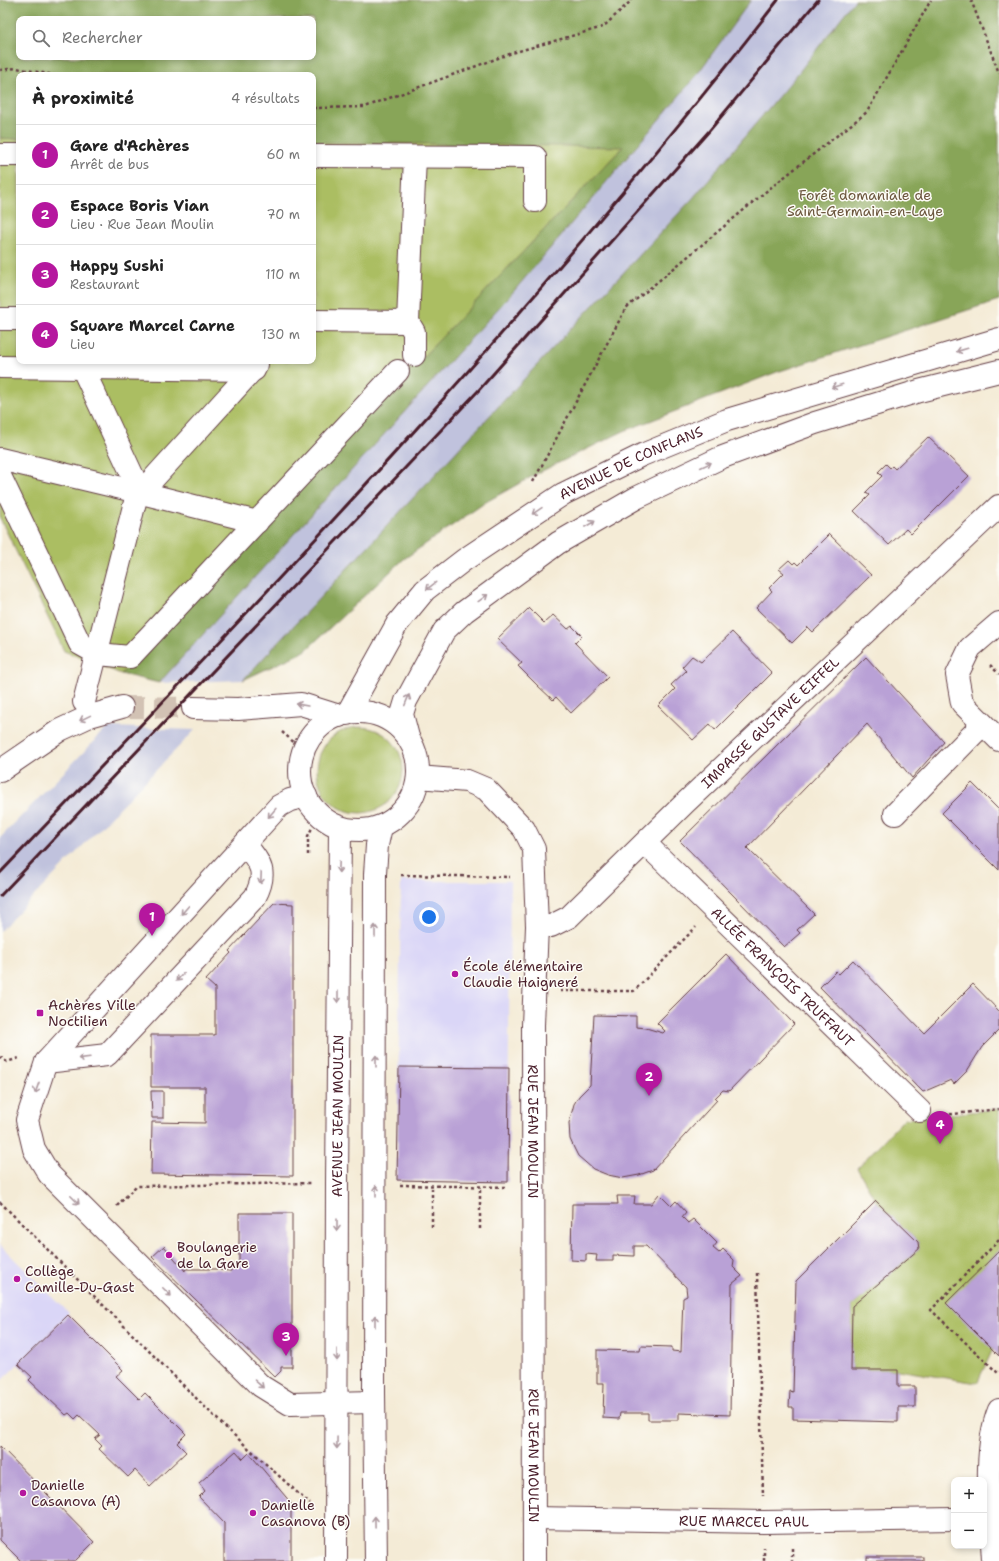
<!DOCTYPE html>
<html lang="fr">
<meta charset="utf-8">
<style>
:root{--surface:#fff;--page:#f6f6f6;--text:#222;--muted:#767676;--line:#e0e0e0;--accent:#b5179e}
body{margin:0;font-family:"Shantell Sans",sans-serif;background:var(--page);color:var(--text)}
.controls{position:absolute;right:12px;bottom:12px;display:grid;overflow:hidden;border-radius:8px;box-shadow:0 2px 6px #0003}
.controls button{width:36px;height:36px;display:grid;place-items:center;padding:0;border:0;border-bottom:1px solid var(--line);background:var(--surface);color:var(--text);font:20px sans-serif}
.you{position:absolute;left:429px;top:917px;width:14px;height:14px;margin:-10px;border:3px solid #fff;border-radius:50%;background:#1a73e8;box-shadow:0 0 0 6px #1a73e833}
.badge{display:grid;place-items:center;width:26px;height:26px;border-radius:50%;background:var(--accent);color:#fff;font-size:13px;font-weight:700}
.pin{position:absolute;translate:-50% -33px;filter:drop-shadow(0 1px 2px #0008)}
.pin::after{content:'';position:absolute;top:21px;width:14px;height:12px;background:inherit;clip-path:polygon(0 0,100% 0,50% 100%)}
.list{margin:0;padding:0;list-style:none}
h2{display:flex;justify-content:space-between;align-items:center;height:52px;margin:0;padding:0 16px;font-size:17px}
h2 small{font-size:13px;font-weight:400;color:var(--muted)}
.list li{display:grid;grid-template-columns:26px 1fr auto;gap:12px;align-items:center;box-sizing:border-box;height:60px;padding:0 16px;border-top:1px solid var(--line)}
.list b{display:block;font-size:15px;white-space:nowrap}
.list p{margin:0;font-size:13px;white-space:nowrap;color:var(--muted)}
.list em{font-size:13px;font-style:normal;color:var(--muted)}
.icon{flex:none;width:22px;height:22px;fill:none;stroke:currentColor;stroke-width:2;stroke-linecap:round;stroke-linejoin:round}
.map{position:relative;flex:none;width:999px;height:1561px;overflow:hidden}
.search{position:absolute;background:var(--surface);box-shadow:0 2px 6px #0003;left:16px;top:16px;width:300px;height:44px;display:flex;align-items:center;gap:10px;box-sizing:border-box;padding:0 14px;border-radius:8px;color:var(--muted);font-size:15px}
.panel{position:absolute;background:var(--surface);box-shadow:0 2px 6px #0003;left:16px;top:72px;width:300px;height:292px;border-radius:8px}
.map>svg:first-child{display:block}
.built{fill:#dad6f7}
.industrial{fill:#c0c2dd}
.green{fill:#abbe62;stroke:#7a6e46}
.forest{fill:#88a558;stroke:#696242;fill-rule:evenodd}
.building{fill:#b9a1d6}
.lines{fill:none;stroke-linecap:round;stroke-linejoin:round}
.minor-tunnel{stroke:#d2c2b4;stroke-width:22;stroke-dasharray:22 11;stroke-linecap:butt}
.minor-casing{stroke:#643e45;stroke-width:24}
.path{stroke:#643e45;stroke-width:2.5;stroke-dasharray:3 3;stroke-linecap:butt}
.minor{stroke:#fff;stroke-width:22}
.rail{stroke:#4a1f2b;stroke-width:3}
.oneway{stroke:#ae9aa0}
.poi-dot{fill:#b5179e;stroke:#fdfcf7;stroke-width:1.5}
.labels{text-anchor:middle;stroke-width:3;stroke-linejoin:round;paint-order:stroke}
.park-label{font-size:14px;fill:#6c573e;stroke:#fdfcf7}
.street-label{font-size:14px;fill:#4a1f2b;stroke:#fdfcf7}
.poi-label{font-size:14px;fill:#4a1f2b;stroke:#fdfcf7;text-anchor:start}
</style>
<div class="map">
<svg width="999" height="1561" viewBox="0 0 999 1561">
<rect width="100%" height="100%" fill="#fdfcf7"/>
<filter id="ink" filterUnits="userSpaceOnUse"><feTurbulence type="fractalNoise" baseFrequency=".025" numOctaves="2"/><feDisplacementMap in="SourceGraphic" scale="8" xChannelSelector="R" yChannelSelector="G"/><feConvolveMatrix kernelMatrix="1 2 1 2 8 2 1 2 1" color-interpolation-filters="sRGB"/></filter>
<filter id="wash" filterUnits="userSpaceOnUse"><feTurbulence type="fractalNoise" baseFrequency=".012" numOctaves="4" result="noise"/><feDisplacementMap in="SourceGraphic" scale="16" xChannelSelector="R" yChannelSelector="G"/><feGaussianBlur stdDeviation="0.9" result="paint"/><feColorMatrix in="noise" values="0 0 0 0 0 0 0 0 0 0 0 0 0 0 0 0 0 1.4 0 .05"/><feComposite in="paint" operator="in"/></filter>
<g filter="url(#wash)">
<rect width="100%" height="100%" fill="#f4ebd6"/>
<!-- built -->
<g class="built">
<polygon points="401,881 510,881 508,1182 397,1180"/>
<polygon points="0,1245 69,1313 0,1382"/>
</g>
<!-- industrial -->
<g class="industrial">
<polygon points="751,0 855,0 799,72 693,198 243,680 159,683 514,291 696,76"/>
<polygon points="108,727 195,730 0,931 0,838"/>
</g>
<!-- green -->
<g class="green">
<polygon points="0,138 19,139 19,361 313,361 313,142 624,146 121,674 64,651 0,518"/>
<circle cx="360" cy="770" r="43"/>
<polygon points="999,1109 999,1251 947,1303 993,1349 977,1383 898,1370 851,1370 852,1306 919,1249 918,1242 876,1201 857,1168 904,1119"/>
</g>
<!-- forest -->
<g class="forest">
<path d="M 0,0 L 751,0 L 696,76 L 514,291 L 159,683 L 121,674 L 623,147 L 313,142 L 313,75 L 19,75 L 19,139 L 0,138 ZM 19,19 L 313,19 L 313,57 L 19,57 Z"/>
<polygon points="855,0 999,0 999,300 777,372 624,431 540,472 486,502 404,559 305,651 243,680 693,198 799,72"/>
</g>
<g id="blocks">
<!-- building -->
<g class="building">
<polygon points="928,437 969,476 911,534 906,529 889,545 854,511 870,495 866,492 882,476 878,472 886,464 890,468 892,466 895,469"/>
<polygon points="829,534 871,575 813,632 808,627 792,643 756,608 772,591 769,588 784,573 779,569 789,560 793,564 795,562 798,565"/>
<polygon points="529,608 544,623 553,615 568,629 572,626 582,636 575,643 608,677 571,713 556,697 553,700 537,685 518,666 522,663 497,639"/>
<polygon points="732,632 772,673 715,730 710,724 693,740 658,706 675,689 671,685 686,671 682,667 692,656 701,662"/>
<polygon points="866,657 944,742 912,778 867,724 747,848 814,914 797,930 800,933 784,947 680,841"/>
<polygon points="972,783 999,810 999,870 942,813"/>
<polygon points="274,903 293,904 293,1176 151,1174 152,1122 205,1123 205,1087 151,1087 151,1035 215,1035 215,988 206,980 231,953 229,951"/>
<polygon points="726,954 794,1024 729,1091 723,1090 715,1098 717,1100 653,1170 639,1175 623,1178 608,1175 593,1169 578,1156 574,1148 570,1139 569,1123 574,1104 579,1096 590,1085 594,1015 636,1016 636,1027 646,1028 663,1033 665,1031 657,1023"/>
<polygon points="853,960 924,1033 973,984 999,1011 999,1030 982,1047 967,1071 954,1084 951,1080 923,1092 820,987 836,971 839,974"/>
<polygon points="399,1067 509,1068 508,1182 397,1180"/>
<polygon points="151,1091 163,1091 163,1118 152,1118"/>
<polygon points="659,1194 671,1206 676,1201 686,1212 682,1217 688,1223 693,1219 717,1243 713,1248 719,1253 723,1249 734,1260 733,1267 742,1276 732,1284 730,1415 679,1413 679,1420 648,1420 648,1413 620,1413 619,1419 603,1418 604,1383 597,1383 597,1350 640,1351 641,1346 672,1347 672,1351 681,1352 683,1298 687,1296 686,1287 646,1246 634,1246 634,1256 613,1255 613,1261 596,1261 597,1255 586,1254 586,1261 571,1260 572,1204 618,1204 617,1196 635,1196 634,1204 651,1204"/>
<polygon points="876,1201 918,1242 919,1249 852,1306 851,1370 898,1370 898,1386 915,1386 915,1407 898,1407 898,1422 793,1419 793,1407 789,1407 790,1391 793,1392 796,1281"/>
<polygon points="239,1213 292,1213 292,1367 281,1367 281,1371 275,1377 152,1257 164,1246 185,1271 185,1269 221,1269 220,1270 231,1271 231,1265 239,1264"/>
<polygon points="999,1251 999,1356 946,1303"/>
<polygon points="68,1315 123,1370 116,1376 139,1399 145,1393 186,1434 177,1443 186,1452 150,1486 135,1470 128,1477 99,1449 102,1446 95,1439 100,1435 79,1415 75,1419 69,1413 66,1415 29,1380 32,1377 18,1364"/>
<polygon points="0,1446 94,1542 75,1561 21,1561 0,1540"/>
<polygon points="236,1451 243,1459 249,1453 291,1503 291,1561 224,1561 224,1523 199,1497 205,1491 199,1483"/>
<rect x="867" y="1557" width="56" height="4"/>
</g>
</g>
</g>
<g filter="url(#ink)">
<use href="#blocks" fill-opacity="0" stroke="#643e45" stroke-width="1"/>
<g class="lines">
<!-- minor-tunnel -->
<polyline class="minor-tunnel" points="122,707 193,708"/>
<defs>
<g id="minor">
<polyline points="0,155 19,155"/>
<polyline points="313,156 535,157 535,201"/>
<polyline points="0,319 19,319"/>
<polyline points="313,321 408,322 415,157"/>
<polyline points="408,322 414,332 414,355"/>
<polyline points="0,367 254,370"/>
<polyline points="82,367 137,485"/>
<polyline points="0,459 130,490"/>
<polyline points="0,476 80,644 98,654 130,657 398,371"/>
<polyline points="144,489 257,365"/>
<polyline points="146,494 257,522"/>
<polyline points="999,623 970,648 957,675 962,703 999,740"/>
<polyline points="84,702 135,502"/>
<polyline points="193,708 238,709 301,704 339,716"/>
<circle cx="359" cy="771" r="59"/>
<path id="s1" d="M 347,714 L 397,624 L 425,590 L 464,560 L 563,494 L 642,455 L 727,420 L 999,339"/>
<polyline points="408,737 402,714 406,701 444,631 464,612 558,543 636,498 720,458 815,423 919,391 999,371"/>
<polyline points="0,771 60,730 90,716 122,707"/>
<path id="s2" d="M 418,777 L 467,781 L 486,789 L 524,829 L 534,849 L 537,926 L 533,1025 L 534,1561"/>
<polyline points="306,796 290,800 279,806 46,1062 27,1120 34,1149 49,1174 261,1386 290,1404 374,1402"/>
<polyline points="895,814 983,724"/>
<path id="s3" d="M 645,843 L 920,1111"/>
<path id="s4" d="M 537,926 L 551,926 L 569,917 L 685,803 L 999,506"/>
<path d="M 46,1062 L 107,1055 L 255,897 C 268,872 261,864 245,844"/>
<path id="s5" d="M 534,1518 L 764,1522 L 954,1519"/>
<path id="s6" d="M 336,1561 L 337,1183 L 340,828"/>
<polyline points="376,1561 374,1393 375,874 377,845 381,827"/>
<path d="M 993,1561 C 991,1516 982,1452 999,1410"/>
</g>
</defs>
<!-- minor casing -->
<use href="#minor" class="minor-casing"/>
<!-- path -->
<g class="path">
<polyline points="971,0 999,73"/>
<polyline points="0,70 16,68 54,75"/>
<polyline points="313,108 365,107 512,53 603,27 632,0"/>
<polyline points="533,482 626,308 769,189 867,112 931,0"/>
<polyline points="990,665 999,674"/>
<polyline points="282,732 304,751"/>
<polyline points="308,855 308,836 313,826"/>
<polyline points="401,875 510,877"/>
<polyline points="560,991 634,991 696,927"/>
<polyline points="0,1057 7,1062 19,1058"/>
<polyline points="944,1115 999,1109"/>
<polyline points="400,1185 507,1187"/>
<polyline points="0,1202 224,1426 310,1504"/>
<polyline points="117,1206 136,1186 311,1183"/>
<polyline points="432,1227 432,1186"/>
<polyline points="480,1229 480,1187"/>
<polyline points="999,1240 931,1310 999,1374"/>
<polyline points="757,1273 763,1496"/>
<polyline points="792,1548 792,1561"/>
<polyline points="764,1561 764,1547"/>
</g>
<!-- minor -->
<use href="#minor" class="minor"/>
<!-- rail -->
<g class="rail">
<path d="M 0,873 C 269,591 539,309 778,0"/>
<polyline points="0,896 478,391 710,130 818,0"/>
</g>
</g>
<!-- one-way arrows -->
<defs><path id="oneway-shaft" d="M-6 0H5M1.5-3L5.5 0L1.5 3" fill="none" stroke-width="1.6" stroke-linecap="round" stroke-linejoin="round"/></defs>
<g class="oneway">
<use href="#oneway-shaft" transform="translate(962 350) rotate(164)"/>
<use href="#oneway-shaft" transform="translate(837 386) rotate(163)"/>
<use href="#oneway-shaft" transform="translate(706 465) rotate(-25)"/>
<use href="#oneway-shaft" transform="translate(537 511) rotate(146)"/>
<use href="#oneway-shaft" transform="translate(590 524) rotate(-30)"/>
<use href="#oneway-shaft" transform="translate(431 586) rotate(142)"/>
<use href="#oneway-shaft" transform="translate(483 598) rotate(-36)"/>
<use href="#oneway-shaft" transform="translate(407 700) rotate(-68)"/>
<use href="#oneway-shaft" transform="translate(302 705) rotate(-170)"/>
<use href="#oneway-shaft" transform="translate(85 718) rotate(154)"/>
<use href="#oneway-shaft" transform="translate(272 813) rotate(130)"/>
<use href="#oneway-shaft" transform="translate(339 867) rotate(92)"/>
<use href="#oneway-shaft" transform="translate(261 878) rotate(92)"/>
<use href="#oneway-shaft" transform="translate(185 910) rotate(132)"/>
<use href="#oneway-shaft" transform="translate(375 931) rotate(-90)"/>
<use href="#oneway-shaft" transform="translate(180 977) rotate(133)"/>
<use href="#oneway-shaft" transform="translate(338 997) rotate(90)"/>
<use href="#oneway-shaft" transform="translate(84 1058) rotate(173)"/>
<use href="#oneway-shaft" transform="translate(376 1061) rotate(-90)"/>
<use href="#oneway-shaft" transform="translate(37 1088) rotate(110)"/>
<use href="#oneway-shaft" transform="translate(376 1191) rotate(-90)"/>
<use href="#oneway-shaft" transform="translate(75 1200) rotate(45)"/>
<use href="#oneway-shaft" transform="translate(337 1225) rotate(90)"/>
<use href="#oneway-shaft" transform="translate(167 1292) rotate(45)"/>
<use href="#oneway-shaft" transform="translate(375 1321) rotate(-90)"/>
<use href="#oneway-shaft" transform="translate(337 1355) rotate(90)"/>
<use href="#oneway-shaft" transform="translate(259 1384) rotate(41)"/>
<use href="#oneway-shaft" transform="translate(337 1443) rotate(91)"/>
<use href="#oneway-shaft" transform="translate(375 1522) rotate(-91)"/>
</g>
</g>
<!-- markers -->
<g class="poi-dot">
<circle cx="455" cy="974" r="4"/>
<rect x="36" y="1009" width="8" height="8" rx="2"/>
<circle cx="169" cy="1255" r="4"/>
<circle cx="17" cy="1279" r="4"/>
<circle cx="23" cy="1493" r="4"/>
<circle cx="253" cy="1513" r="4"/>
</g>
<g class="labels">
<!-- park labels -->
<g class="park-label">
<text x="865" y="200">Forêt domaniale de<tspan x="865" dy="16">Saint-Germain-en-Laye</tspan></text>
</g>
<!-- street labels -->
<g class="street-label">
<text dy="5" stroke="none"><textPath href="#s1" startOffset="390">AVENUE DE CONFLANS</textPath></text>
<text dy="5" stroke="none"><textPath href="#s4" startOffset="314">IMPASSE GUSTAVE EIFFEL</textPath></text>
<text dy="5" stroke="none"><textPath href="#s3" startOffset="192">ALLÉE FRANÇOIS TRUFFAUT</textPath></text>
<text dy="5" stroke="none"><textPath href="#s6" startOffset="445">AVENUE JEAN MOULIN</textPath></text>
<text dy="5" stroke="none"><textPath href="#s2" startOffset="430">RUE JEAN MOULIN</textPath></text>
<text dy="5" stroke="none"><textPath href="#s2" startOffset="754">RUE JEAN MOULIN</textPath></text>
<text dy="5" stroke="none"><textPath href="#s5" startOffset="210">RUE MARCEL PAUL</textPath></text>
</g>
<!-- poi labels -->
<g class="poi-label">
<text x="463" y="971">École élémentaire<tspan x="463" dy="16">Claudie Haigneré</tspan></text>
<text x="48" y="1010">Achères Ville<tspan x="48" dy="16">Noctilien</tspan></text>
<text x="177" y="1252">Boulangerie<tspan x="177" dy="16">de la Gare</tspan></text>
<text x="25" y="1276">Collège<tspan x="25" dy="16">Camille-Du-Gast</tspan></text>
<text x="31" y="1490">Danielle<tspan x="31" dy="16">Casanova (A)</tspan></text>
<text x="261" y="1510">Danielle<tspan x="261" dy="16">Casanova (B)</tspan></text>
</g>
</g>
</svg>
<div class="controls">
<button>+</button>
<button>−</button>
</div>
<div class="you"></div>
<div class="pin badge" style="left:152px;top:936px">1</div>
<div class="pin badge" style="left:649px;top:1096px">2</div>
<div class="pin badge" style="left:286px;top:1356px">3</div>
<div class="pin badge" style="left:940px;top:1144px">4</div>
<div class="search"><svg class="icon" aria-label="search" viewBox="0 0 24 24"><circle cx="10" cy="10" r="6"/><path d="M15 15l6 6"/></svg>Rechercher</div>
<section class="panel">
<h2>À proximité<small>4 résultats</small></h2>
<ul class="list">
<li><span class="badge">1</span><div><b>Gare d'Achères</b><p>Arrêt de bus</p></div><em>60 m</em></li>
<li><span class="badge">2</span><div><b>Espace Boris Vian</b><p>Lieu · Rue Jean Moulin</p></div><em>70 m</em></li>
<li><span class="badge">3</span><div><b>Happy Sushi</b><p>Restaurant</p></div><em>110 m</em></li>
<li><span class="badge">4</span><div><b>Square Marcel Carne</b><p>Lieu</p></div><em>130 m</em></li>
</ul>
</section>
</div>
